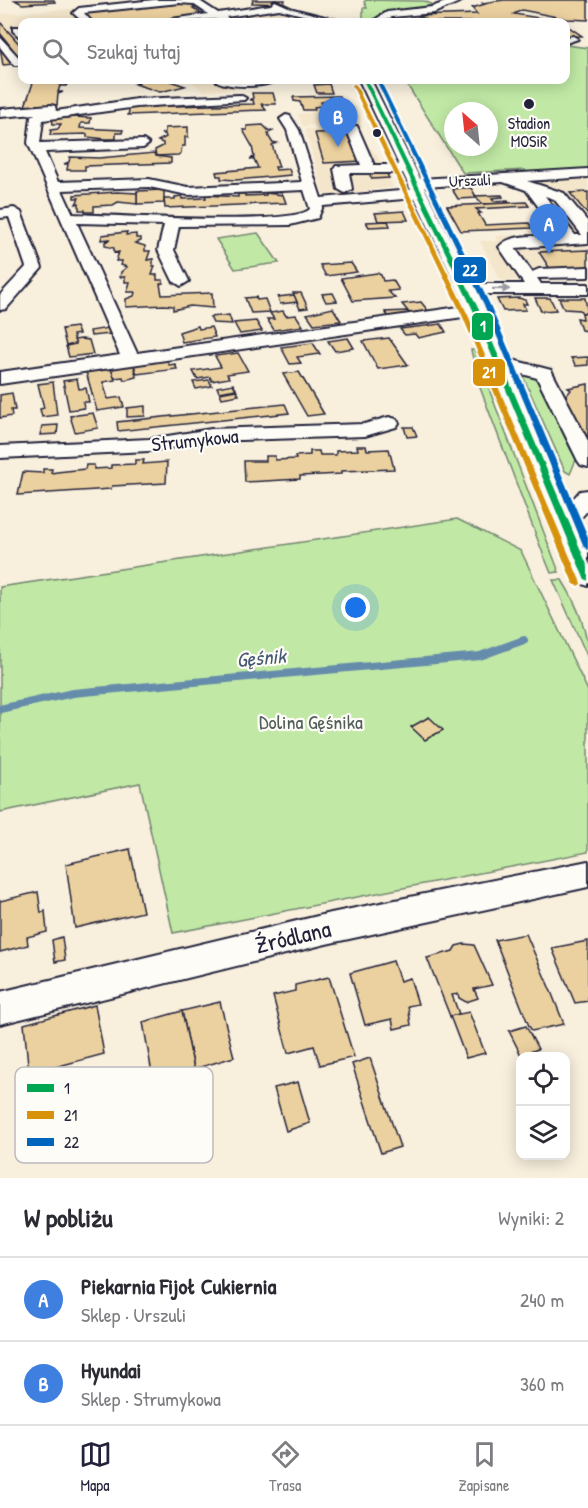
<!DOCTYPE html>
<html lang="pl">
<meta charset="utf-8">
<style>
:root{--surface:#fff;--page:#f7f7f7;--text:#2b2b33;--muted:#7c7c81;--line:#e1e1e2;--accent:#22223b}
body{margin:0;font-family:"Patrick Hand",sans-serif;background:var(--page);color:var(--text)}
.controls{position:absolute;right:18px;bottom:18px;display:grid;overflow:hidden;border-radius:12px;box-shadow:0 3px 15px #0003}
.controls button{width:54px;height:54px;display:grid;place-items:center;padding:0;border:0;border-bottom:2px solid var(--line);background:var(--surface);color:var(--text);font:30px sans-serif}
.compass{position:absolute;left:444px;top:102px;width:54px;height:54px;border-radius:50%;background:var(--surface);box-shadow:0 3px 15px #0003;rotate:333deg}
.you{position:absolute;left:356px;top:608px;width:21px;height:21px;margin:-15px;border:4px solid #fff;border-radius:50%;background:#1a73e8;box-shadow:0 0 0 9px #1a73e833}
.badge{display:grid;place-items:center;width:39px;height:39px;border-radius:50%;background:var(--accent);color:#fff;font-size:20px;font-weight:700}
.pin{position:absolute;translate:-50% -50px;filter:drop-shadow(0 2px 3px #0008)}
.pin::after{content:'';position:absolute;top:32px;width:21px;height:18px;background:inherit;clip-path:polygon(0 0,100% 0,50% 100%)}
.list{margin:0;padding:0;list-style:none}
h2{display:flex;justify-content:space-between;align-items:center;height:78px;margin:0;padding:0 24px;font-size:26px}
h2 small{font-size:20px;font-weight:400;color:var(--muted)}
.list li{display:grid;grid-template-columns:39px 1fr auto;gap:18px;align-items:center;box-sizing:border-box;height:84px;padding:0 24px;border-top:2px solid var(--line)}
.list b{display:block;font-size:22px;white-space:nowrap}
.list p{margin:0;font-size:20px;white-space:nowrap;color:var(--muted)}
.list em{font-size:20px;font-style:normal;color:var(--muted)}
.icon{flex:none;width:33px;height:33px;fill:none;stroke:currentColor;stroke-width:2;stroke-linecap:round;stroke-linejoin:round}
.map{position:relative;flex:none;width:588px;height:1178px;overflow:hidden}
.search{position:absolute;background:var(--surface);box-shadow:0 3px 15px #0003;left:18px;right:18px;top:18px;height:66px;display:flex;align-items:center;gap:15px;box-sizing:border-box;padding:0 21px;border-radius:12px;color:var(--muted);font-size:22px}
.sheet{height:246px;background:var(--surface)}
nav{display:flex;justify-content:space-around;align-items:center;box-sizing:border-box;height:84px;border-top:2px solid var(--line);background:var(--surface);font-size:16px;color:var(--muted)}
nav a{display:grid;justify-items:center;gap:3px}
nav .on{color:var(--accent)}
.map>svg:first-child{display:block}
.built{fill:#f4e6cb}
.green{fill:#c1e9a5;stroke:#728670;stroke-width:1.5;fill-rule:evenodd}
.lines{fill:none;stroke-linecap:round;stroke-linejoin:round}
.stream{stroke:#668cab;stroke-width:8}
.building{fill:#ecd1a0;stroke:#22223b;stroke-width:1.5}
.minor-casing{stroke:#22223b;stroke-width:4}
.minor{fill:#fdfcf7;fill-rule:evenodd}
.bus-1-casing{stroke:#fdfcf7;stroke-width:5}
.bus-2-casing{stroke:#fdfcf7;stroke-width:5}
.bus-3-casing{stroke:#fdfcf7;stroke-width:5}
.bus-1{fill:#00a651;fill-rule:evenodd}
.bus-2{fill:#d79209;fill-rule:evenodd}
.bus-3{fill:#0065bd;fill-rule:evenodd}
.oneway{fill:#9a9aa2}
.poi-dot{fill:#22223b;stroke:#fdfcf7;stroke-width:2}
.labels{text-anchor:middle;stroke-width:4.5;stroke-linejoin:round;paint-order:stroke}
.far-poi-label{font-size:16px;fill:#22223b;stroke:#fdfcf7}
.far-street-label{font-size:16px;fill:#22223b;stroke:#fdfcf7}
.street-label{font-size:20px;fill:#22223b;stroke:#fdfcf7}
.park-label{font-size:20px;fill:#525e5b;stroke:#fdfcf7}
.water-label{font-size:21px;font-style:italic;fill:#445773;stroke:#fdfcf7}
.near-street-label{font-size:24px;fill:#22223b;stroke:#fdfcf7}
.key{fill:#fdfcf7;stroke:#bbbbbf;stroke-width:1.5}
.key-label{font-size:16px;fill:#22223b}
.line-badge{stroke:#fdfcf7;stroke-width:2}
.badge-label{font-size:16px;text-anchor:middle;font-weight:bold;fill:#fff}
</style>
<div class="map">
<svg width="588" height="1178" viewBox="0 0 588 1178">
<rect width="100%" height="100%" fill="#f8efdd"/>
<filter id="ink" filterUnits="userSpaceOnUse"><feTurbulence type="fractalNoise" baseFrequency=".0167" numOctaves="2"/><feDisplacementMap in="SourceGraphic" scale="12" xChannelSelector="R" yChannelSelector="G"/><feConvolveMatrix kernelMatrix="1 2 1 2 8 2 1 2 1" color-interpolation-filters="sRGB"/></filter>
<g filter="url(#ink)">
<!-- built -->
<g class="built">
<polygon points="196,0 216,14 263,9 314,19 315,22 22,22 22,64 0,67 0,14"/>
<polygon points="190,80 344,80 290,82 204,92"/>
<polygon points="356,107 362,127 357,131 359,137 377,155 382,166 363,173 369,174 373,179 389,178 393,187 330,196 323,193 305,129 316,129 316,125 303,126 298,114"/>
<polygon points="588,177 588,277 505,281 500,279 480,241 498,241 495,236 567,234 564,225 573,224 535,180"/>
</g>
<!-- green -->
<g class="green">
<polygon points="366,0 424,1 434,5 383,15 378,18 378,22 363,22 363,8 367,8 364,2"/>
<path d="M 566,45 L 588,48 L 588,177 L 535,180 L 525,170 L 463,173 L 404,80 L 566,80 ZM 453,111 L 489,111 L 489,147 L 453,147 Z"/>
<polygon points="258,233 279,263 235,269 216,239"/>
<polygon points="471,350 474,350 559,572 551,573 542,551 479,385"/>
<polygon points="522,374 537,377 571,450 578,455 570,474 565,471"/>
<polygon points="457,519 521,551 588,691 588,852 173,933 140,783 0,812 0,587"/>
<path d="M 553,580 L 562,580 C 577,604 588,630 588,658 Z"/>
</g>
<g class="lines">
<!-- stream -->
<polyline class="stream" points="0,709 73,693 480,656 524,640"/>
</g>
<!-- building -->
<g class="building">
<polygon points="54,0 55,2 22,4 15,0"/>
<polygon points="253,0 285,0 284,4 252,3"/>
<polygon points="504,0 588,0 588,20 567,19 522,10 514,14 563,22 414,22 425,19 417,16 477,14 472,8 485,4 483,3"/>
<polygon points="190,3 199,7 193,8 204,15 135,22 90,22 81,13"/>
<polygon points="0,22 22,47 22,61 0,33"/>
<polygon points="566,25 582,36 566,37"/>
<polygon points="0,47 13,64 3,65"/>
<polygon points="34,80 61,80 60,84 68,83 66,86 60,86 58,92 63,92 58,94 57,105 25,106"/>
<polygon points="131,80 167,80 185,86 160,92 135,84 139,83"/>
<polygon points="329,84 332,93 317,93 314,85"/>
<polygon points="252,93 273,93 276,104 261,104 266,110 128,115 130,107 254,104 253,100 249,100 253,98"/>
<polygon points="340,96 341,99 321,102 322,106 314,107 315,110 303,110 300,102 294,101 293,97"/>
<polygon points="75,117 91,118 90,123 81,123 80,128 123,130 122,133 116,133 116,139 106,139 87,137 87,134 50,135 51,130 58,129 61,124 53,124 52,119"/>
<polygon points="263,125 268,130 273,131 268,133 269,137 272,142 277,143 272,145 279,167 275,167 276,170 289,169 291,175 236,180 221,179 221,176 217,176 216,172 258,168 254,159 250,159 254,157 252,146 243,130 247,130 247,126"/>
<polygon points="188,127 188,137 185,137 185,146 182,146 181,153 178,155 156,156 155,150 163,146 163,143 158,141 166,137 165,134 161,134 165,132 165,128"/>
<polygon points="350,132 362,161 324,163 315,133"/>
<polygon points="155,153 156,156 171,158 171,163 85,166 85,170 67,170 68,164 64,164 69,162 70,157 99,158"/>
<polygon points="385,171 389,178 372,179 369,174 363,172"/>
<polygon points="461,188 471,188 477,198 458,199 452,189"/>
<polygon points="164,190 164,203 137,204 137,191"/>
<polygon points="117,192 137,193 137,204 118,202 113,205 94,206 94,212 85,212 85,210 79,210 79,203 76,204 79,198 74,198 74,195"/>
<polygon points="588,192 588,215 570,193"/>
<polygon points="265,193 283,195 286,203 165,208 164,199 175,199 175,197 182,196 182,199 206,198 205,195 238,197 238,194 245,194 245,196 266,195"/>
<polygon points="502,195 503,197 492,198 494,201 508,200 509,203 483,204 475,196"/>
<polygon points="526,202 529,206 476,209 481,213 478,213 485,225 529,223 532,228 461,231 447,206"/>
<polygon points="404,211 408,220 378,221 375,213"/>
<polygon points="388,221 390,226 369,227 366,222"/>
<polygon points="127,232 126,235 136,234 136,238 141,238 141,241 135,243 145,246 145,251 150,251 147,260 153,259 153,266 155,266 152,275 157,275 157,280 163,280 163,283 160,284 162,295 212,293 213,308 190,306 173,310 173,306 164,305 126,307 126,299 134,296 135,292 127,292 130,282 125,282 125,277 120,277 121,272 127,267 121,265 122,261 116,261 119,252 114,253 114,248 105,246 105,242 110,239 101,240 102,235"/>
<polygon points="588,250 588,267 550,269 539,252"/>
<polygon points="351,263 357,272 326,276 320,265"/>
<polygon points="377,273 381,275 383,281 393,280 399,290 388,291 395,298 353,301 341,278"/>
<polygon points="293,293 301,293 308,308 300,309"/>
<polygon points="333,293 337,301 326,302 322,294"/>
<polygon points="294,295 297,302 280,304 278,297"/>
<polygon points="256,297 257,300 265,299 270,312 251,313 245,298"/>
<polygon points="519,298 525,300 527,304 523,304 526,310 503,311 497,299"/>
<polygon points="535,298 550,298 556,310 541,311"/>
<polygon points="559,298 585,298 588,313 582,313 580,310 564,309"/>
<polygon points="421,302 429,312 410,314 402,304"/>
<polygon points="333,308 341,321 314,324 307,314"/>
<polygon points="283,311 286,316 296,315 303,326 274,330 267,319 274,319 270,313"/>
<polygon points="407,311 410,314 389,317 385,312"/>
<polygon points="582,313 588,313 588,331 581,330 577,318 583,319"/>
<polygon points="229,315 232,324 213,323 210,317"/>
<polygon points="256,321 262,331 240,334 234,323"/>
<polygon points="441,324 446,332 418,338 415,334 405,335 400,329"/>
<polygon points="198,326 199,329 211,327 215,337 182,342 179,332"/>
<polygon points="76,327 79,334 73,335 76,344 66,346 62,329"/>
<polygon points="108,328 110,334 91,336 90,331"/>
<polygon points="348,338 354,348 335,351 328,341"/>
<polygon points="389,338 408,365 378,369 363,341"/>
<polygon points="81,339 89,340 93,354 69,357 66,346 76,344 74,340"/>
<polygon points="313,343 320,354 297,357 301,363 290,364 281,347"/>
<polygon points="238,353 248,371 227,374 229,378 212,381 210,377 197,379 193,371 221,367 215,356"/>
<polygon points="588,357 588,365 576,366 571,358"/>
<polygon points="167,360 169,365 175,364 177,369 137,374 134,365"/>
<polygon points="134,365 136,377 124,380 123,377 114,378 111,369"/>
<polygon points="111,369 115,380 103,382 108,399 121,397 124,407 97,411 86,372"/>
<polygon points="299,372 315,399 324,414 307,416 283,374"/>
<polygon points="77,379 79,389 86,388 89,402 83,402 84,408 69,410 63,381"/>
<polygon points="209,380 212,386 196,389 193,382"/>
<polygon points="53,382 57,415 42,417 40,409 44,408 38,384"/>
<polygon points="233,384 236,389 219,392 217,387"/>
<polygon points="588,384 588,436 579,435 561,396 566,396 571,390 568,388"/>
<polygon points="236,390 239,395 222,398 220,393"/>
<polygon points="12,393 15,410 11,410 12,416 0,418 0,395"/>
<polygon points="285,404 289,413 118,431 117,422"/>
<polygon points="145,406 145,416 127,417 127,408"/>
<polygon points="93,413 98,428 75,432 70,416"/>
<polygon points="58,425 57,434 40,435 42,426"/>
<polygon points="404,427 413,427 417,436 407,437"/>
<polygon points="357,446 366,446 367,450 389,449 394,469 341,471 341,474 300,476 300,479 245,482 244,461 266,461 266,456 275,456 275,460 296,459 295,456 310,455 310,451 319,451 320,455 336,455 336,451 358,450"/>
<polygon points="135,460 144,460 143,464 167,462 166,483 112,486 111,489 18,495 23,472 43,473 43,469 52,469 51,473 57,472 85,469 86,465 94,465 94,469 111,468 111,465 135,464"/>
<polygon points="429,717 443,730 425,740 411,727"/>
<polygon points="130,849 143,912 75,928 66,864"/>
<polygon points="38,892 41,913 45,911 47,932 27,937 28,945 0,952 0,901"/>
<polygon points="526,934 552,994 564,1024 532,1031 529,1026 495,940"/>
<polygon points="62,937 65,960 55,962 52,940"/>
<polygon points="588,941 588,1001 575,1003 552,948"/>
<polygon points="464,944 474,945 492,985 474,989 478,998 466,1002 459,998 458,994 452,995 459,1014 450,1016 427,958 453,951 456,946"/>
<polygon points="393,961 400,981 410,978 418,1004 408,1006 411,1025 394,1029 392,1019 365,1025 350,973"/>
<polygon points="329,977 354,1057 320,1065 314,1046 288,1053 273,996 295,991 295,985"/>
<polygon points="220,1002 234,1057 194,1069 182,1011"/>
<polygon points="95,1005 104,1054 29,1074 24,1024"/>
<polygon points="182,1011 194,1069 153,1079 143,1022"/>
<polygon points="469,1012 485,1053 466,1058 450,1016"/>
<polygon points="526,1026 538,1049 521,1055 509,1031"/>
<polygon points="370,1058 400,1147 381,1153 352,1064"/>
<polygon points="298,1082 310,1123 286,1131 274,1088"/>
</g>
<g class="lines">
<defs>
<g id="minor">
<polygon points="154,0 198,0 218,13 271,5 275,1 293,9 341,21 330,22 279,9 226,17 231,22 221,22 215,19 167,22 171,19 208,14 193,4 179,3 84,13 92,22 83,22 73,13 79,8"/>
<polygon points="451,0 464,0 434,13 392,17 386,20 387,22 379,22 376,19 387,12 432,7"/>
<polygon points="13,27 19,27 22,30 22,39 13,31"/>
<polygon points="0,37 22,61 22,65 14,65 0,47"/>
<polygon points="566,37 573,36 578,39 566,43"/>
<path d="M 215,80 L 277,80 C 266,88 226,88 215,80 Z"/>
<path d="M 359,80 L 371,80 L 420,179 L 588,169 L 588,177 L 527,181 L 564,193 L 588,222 L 588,243 L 515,248 L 532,272 L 539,269 L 588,267 L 588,277 L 537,278 L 541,284 L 588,284 L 588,294 L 477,294 L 505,358 L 551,370 L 588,441 L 588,467 L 581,465 L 578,461 L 537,378 L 511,371 L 568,505 L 580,491 L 588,490 L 588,510 L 576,523 L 588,550 L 588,586 L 580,583 L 576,578 L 470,316 L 0,384 L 0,372 L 120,355 L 28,143 L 31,117 L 35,114 L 0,117 L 0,109 L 51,105 L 55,106 L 56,111 L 137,99 L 240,95 L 246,98 L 244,100 L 137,107 L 43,120 L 40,143 L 143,140 L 149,144 L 143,148 L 45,152 L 58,182 L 149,179 L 188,187 L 302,182 L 287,130 L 280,119 L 286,115 L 290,116 L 299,130 L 321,198 L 411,190 L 403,173 L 349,173 L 352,189 L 345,193 L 338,189 L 334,169 L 336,166 L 361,165 L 348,133 L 329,133 L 329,127 L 357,126 L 374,165 L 399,165 ZM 503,182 L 526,190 L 560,236 C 542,237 511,232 499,247 L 524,284 L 472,284 L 424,187 ZM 149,187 L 188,195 L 304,190 L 310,209 C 293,227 108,215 73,214 L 62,190 ZM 545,196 L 554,199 L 582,235 L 575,235 ZM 415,198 L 466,306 L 137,353 L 77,223 L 164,225 L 158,250 L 173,281 L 181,286 L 189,281 L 174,250 L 179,226 L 290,225 L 318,218 L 323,206 Z"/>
<polygon points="14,208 21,212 42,268 6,309 0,310 0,295 26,267 9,217 0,218 0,210"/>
<polygon points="389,417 396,419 399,423 396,427 365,436 211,441 149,451 0,458 0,446 149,439 211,429 364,424"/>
<polygon points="588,861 588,887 326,944 0,1024 0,992 326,914"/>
</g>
</defs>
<!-- minor casing -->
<use href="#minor" class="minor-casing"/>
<!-- minor -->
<use href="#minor" class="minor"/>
<defs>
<polygon id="bus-1" points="363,80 367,80 479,310 588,567 588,581 584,578 473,310"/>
<polygon id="bus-2" points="354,84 356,85 468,315 581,583 580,585 577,586 573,583 462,315 352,85"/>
<polygon id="bus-3" points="376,80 380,80 490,305 588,537 588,550 584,547 484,305"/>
</defs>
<!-- bus-1 casing -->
<use href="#bus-1" class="bus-1-casing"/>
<!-- bus-2 casing -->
<use href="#bus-2" class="bus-2-casing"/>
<!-- bus-3 casing -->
<use href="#bus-3" class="bus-3-casing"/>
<!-- bus-1 -->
<use href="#bus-1" class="bus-1"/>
<!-- bus-2 -->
<use href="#bus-2" class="bus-2"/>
<!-- bus-3 -->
<use href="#bus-3" class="bus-3"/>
</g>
<!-- one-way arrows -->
<defs><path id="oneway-solid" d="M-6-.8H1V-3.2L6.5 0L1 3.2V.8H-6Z" transform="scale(1.5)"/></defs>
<use class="oneway" href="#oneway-solid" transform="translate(501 289) rotate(1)"/>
</g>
<!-- markers -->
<g class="poi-dot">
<circle cx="529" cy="104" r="6"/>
<circle cx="377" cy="133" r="5"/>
</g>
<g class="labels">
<!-- far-poi labels -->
<g class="far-poi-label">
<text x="529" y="129">Stadion<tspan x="529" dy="18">MOSiR</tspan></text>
</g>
<!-- far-street labels -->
<g class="far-street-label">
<text transform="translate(470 180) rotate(-3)" y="6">Urszuli</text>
</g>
<!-- street labels -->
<g class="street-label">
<text transform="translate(195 440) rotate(-6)" y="7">Strumykowa</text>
</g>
<!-- park labels -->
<g class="park-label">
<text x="311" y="729">Dolina Gęśnika</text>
</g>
<!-- water labels -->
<g class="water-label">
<text transform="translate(261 658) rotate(-5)" y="7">Gęśnik</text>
</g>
<!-- near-street labels -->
<g class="near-street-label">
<text transform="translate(293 937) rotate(-13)" y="8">Źródlana</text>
</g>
</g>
<!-- legend -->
<rect x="15" y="1067" width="198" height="96" rx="9" class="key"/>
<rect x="27" y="1084" width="27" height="8" fill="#00a651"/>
<rect x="27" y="1111" width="27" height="8" fill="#d79209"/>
<rect x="27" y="1138" width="27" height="8" fill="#0065bd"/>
<g class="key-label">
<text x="64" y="1094">1</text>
<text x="64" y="1121">21</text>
<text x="64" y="1148">22</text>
</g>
<g class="line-badge">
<rect x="453" y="256" width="34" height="28" rx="6" fill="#0065bd"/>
<rect x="471" y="312" width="23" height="29" rx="6" fill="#00a651"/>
<rect x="472" y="358" width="34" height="29" rx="6" fill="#d79209"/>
</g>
<g class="badge-label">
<text x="470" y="276">22</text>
<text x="483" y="332">1</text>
<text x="489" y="378">21</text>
</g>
</svg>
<div class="controls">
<button><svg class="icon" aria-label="locate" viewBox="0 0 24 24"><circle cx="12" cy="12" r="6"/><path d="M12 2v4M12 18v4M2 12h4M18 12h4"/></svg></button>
<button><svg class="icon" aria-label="layers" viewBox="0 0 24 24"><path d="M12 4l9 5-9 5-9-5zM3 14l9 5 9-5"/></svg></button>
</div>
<svg class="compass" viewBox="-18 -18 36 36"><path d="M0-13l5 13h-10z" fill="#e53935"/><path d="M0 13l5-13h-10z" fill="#7c7c81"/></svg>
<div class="you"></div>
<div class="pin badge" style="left:549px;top:254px;background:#3f7fe0">A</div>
<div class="pin badge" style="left:338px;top:147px;background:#3f7fe0">B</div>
<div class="search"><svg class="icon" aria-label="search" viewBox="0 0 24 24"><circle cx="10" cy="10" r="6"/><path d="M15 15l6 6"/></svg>Szukaj tutaj</div>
</div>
<section class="sheet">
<h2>W pobliżu<small>Wyniki: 2</small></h2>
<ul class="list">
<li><span class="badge" style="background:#3f7fe0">A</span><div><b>Piekarnia Fijoł Cukiernia</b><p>Sklep · Urszuli</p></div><em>240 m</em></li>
<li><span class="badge" style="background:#3f7fe0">B</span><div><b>Hyundai</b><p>Sklep · Strumykowa</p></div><em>360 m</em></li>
</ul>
</section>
<nav>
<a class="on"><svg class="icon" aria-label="map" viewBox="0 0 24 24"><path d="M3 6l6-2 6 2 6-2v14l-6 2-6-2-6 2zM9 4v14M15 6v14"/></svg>Mapa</a>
<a><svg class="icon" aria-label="directions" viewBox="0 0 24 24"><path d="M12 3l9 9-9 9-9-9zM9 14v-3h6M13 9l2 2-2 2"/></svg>Trasa</a>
<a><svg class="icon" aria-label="saved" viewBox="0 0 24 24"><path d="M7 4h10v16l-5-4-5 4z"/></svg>Zapisane</a>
</nav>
